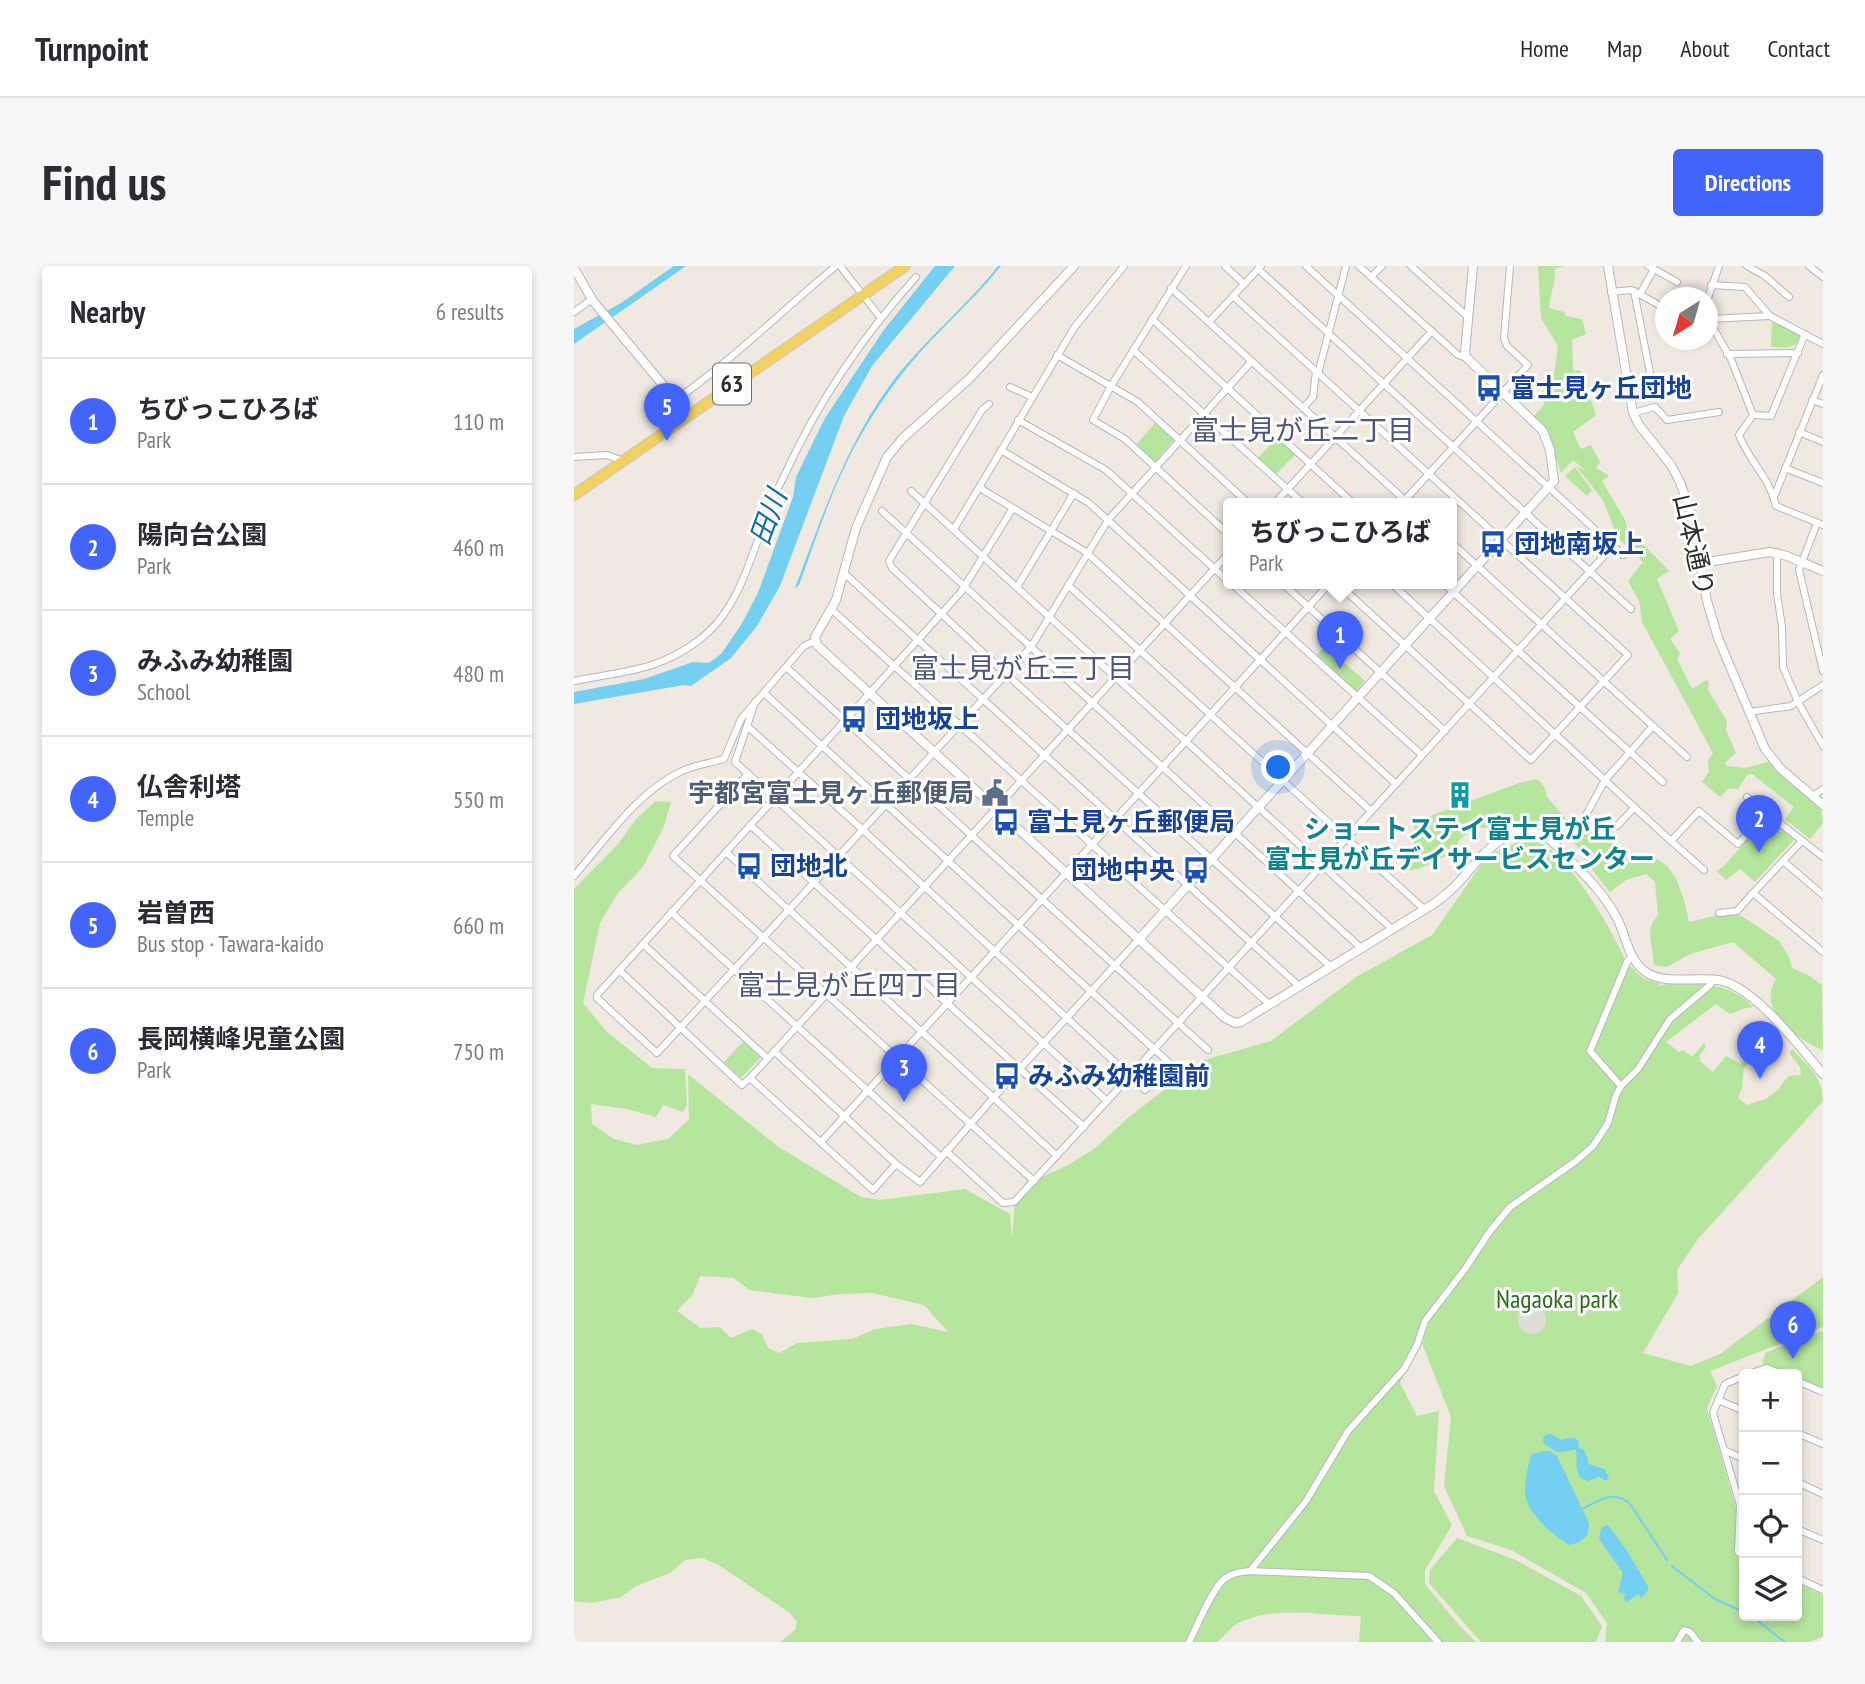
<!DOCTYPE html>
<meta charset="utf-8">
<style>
:root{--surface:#fff;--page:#f7f7f7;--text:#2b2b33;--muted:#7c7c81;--line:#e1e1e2;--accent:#4264fb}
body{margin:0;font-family:"PT Sans Narrow","Noto Sans JP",sans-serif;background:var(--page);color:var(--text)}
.controls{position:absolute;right:21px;bottom:21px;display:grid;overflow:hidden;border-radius:7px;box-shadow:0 4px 10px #0003}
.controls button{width:63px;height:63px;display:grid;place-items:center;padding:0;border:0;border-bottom:2px solid var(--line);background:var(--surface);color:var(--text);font:35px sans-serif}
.compass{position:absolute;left:1081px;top:21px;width:63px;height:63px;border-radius:50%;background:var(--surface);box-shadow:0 4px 10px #0003;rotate:217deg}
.you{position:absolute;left:705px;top:502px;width:24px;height:24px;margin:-18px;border:5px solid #fff;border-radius:50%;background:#1a73e8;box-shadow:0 0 0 10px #1a73e833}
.badge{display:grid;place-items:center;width:46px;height:46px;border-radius:50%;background:var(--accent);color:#fff;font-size:23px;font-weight:700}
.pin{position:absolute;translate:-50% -58px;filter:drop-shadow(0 2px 4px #0008)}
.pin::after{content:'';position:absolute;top:37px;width:24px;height:21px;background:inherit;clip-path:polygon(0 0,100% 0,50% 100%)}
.popup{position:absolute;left:649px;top:232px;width:234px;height:91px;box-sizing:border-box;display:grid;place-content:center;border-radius:7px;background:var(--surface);filter:drop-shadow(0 2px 5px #0005);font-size:23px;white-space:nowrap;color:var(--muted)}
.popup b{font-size:26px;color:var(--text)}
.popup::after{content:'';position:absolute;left:50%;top:100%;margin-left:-14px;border:14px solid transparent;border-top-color:var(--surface)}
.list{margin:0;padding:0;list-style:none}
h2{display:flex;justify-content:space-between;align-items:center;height:91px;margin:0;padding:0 28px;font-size:30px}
h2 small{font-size:23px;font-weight:400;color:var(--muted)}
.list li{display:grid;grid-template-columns:46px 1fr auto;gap:21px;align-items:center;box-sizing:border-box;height:126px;padding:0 28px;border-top:2px solid var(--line)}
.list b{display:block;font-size:26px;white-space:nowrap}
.list p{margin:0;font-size:23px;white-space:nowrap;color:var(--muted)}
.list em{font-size:23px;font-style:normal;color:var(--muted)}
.icon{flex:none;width:38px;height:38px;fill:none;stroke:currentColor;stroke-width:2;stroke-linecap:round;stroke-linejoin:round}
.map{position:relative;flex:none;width:1249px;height:1376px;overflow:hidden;border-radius:7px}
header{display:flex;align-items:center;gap:42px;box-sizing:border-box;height:98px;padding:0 35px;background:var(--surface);border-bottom:2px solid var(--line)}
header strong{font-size:33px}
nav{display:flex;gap:38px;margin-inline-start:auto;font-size:24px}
.intro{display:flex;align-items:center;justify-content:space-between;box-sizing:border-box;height:168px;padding:0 42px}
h1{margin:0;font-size:49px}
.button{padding:18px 32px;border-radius:7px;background:var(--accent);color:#fff;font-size:24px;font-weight:700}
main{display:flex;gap:42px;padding:0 42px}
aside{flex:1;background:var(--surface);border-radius:7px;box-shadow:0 4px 10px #0003}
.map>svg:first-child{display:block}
.green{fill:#b6e59e;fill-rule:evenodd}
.plaza{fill:#dfdcd8}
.water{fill:#75cff0}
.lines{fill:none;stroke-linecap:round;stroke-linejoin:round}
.stream{stroke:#75cff0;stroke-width:2}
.river{stroke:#75cff0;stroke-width:12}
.minor-casing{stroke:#b4b7c1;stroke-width:8}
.tertiary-casing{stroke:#b4b7c1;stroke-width:10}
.primary-casing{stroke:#c9c9c9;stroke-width:12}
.minor{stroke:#fff;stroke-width:6}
.tertiary{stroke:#fff;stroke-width:8}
.primary{stroke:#f2d163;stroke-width:10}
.labels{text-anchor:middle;stroke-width:6;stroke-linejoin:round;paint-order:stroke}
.shield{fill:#fff;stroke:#6d6d6d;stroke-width:2}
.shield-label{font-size:24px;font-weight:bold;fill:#2e2e2e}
.transit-label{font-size:26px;font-weight:bold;fill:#164399;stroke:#fff;text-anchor:start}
.street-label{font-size:26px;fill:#2e2e2e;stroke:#fff}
.service-label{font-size:26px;font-weight:bold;fill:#4e5e75;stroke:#fff;text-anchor:end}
.culture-label{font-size:26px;font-weight:bold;fill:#0d838f;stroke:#fff}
.park-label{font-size:26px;fill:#2c6e1b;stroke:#fff}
.neighbourhood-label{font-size:28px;fill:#4d5680;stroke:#fff}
.water-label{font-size:28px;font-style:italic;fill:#0d6fa3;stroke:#fff}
</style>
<header>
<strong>Turnpoint</strong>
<nav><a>Home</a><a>Map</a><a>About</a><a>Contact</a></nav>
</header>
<div class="intro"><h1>Find us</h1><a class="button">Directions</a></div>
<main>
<aside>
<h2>Nearby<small>6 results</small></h2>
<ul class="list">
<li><span class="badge">1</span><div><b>ちびっこひろば</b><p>Park</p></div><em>110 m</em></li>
<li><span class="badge">2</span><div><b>陽向台公園</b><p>Park</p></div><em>460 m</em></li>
<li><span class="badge">3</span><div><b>みふみ幼稚園</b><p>School</p></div><em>480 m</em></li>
<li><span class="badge">4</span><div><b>仏舎利塔</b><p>Temple</p></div><em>550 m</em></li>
<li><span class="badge">5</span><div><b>岩曽西</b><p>Bus stop · Tawara-kaido</p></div><em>660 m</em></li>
<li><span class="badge">6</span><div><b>長岡横峰児童公園</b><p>Park</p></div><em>750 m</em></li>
</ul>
</aside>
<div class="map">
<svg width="1249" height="1376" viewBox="0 0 1249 1376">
<rect width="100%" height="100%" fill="#efe9e1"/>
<!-- green -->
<g class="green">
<path d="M 964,0 L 990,0 L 981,3 C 982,16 976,28 975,42 L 990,46 L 992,50 L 1008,53 L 1012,68 L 998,74 L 999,105 L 1006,104 L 1022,149 L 999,166 L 1007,183 L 1017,179 L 1026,196 L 1022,202 L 1035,210 L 1028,215 L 1052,256 L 1055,270 L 1062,271 L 1095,305 L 1083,313 L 1105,365 L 1096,373 L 1106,387 L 1103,393 L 1118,423 L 1133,414 L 1135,417 L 1134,424 L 1153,455 L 1152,464 L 1162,487 L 1151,497 L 1153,500 L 1171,502 L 1194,496 L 1247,542 L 1249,557 L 1236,573 L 1211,553 L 1220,541 L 1178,508 L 1173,509 L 1164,523 L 1154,523 L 1146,531 L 1128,516 L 1135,505 L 1134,494 L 1139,487 L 1068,356 L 1065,335 L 1054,315 L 1069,296 L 1044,272 L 1029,234 L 1002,200 L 1012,205 L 999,194 L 987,207 L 972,162 L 960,150 L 970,139 L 969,127 L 976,108 L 980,108 L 984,80 L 967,52 Z"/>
<path d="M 1198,55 L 1224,68 L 1226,72 C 1221,84 1209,81 1197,81 Z"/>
<polygon points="581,157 600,174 581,196 562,179"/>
<polygon points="703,171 722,188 702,208 684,192"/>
<polygon points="1001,201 1018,224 1013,230 991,210"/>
<polygon points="751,380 791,415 783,425 780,425 741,391"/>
<path d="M 963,513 L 970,520 L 973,531 L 1001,563 L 1017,560 L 1050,586 L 1055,594 C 1098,579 1108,623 1115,656 L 1156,646 L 1169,651 L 1205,675 L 1215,691 L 1218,702 L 1234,709 L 1248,719 L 1249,784 C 1223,774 1182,744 1202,713 L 1159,676 L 1116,688 L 1093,701 L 1080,699 L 1076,669 L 1077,660 L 1084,648 L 1081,616 L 1072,608 L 1052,614 L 1036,626 L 1019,605 L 994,567 L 984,556 L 968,554 L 952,560 L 900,562 L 885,574 L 880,586 L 847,602 L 833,605 L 830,597 L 841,574 L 840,556 L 945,517 Z"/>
<path d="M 82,535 L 97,536 L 89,563 L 68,602 L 44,627 L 26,657 L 9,737 L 32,765 L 78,802 L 111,803 L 113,839 L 109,846 L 89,839 L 82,851 L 53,843 L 17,838 L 18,858 L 40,873 L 63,879 L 94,873 L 115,853 L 114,808 L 203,880 L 287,931 L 306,934 L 391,923 L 436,948 L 438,972 L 441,935 L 466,912 L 494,899 L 520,883 L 554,852 L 627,795 L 697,775 L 782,711 L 858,669 L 907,599 L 921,586 L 954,572 C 965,575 973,580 982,588 C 1007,612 1041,669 1054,700 L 1058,701 C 1065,712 1074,715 1086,717 L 1084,720 C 1113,712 1159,717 1179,741 L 1168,743 L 1156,748 L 1142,738 L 1092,776 L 1105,786 L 1109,784 L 1118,791 L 1130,777 L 1132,781 L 1126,789 L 1126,795 L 1139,806 L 1152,790 L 1167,798 L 1186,773 L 1191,771 L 1196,776 L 1196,783 L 1187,786 L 1170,801 L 1168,822 L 1164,832 L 1173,839 L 1192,833 L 1204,824 L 1214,810 L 1227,809 L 1226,801 L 1216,788 L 1218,783 C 1233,799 1249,811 1249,835 L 1124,973 L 1103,1004 L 1104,1027 L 1069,1087 L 1117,1100 L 1146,1088 L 1249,1011 L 1249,1061 L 1136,1105 L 1143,1120 L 1133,1142 L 1162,1242 L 1161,1289 L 1170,1294 L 1170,1350 L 1223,1350 L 1223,1317 L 1249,1329 L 1249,1371 L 1234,1376 L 1031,1376 L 1033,1357 L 1012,1327 L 937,1284 L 893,1270 L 870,1220 L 877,1151 L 848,1077 L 852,1065 L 826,1117 L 843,1150 L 865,1145 L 860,1225 L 878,1259 L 851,1304 L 851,1318 L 884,1358 L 902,1376 L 785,1376 L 787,1350 C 748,1350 699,1338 663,1358 C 655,1362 650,1371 643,1376 L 206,1376 L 221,1364 L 223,1356 L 216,1347 L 143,1298 L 128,1292 L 111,1294 L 96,1307 L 62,1320 L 47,1331 L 17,1337 L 0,1335 L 0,623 L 44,578 L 63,552 ZM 126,1010 L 160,1012 L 175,1024 L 239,1032 L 267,1028 L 298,1027 L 350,1039 L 374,1066 L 338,1058 L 301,1063 L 278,1073 L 223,1077 L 205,1087 L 194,1082 L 188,1068 L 178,1063 L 157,1072 L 146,1061 L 127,1062 L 103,1045 L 119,1028 Z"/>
<polygon points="1191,553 1196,553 1219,570 1219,575 1181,616 1166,603 1152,614 1143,605 1151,599"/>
<polygon points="170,775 187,791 167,812 150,796"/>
<polygon points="1249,1065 1249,1124 1223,1113 1223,1108 1212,1108 1188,1098 1191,1087"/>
<polygon points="883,1272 942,1294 1007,1330 1028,1360 1022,1376 907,1376 855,1317 856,1304"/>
</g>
<!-- plaza -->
<circle class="plaza" cx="958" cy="1054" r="14"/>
<!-- water -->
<g class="water">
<polygon points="100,0 112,0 0,78 0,63 47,37"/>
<polygon points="361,0 381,0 298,100 270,150 206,320 183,360 157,392 117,420 110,419 0,438 0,426 70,413 119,396 135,397 147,388 167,359 184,327 219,231 222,211 251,152 309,65"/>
<path d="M 424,0 L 427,0 C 398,37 361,66 332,103 C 309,132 288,164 272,198 C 253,237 240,279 225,319 L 221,322 C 248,251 271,181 316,119 C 348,76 391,42 424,0 Z"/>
<path d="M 999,1178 L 1010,1184 L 1015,1198 L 1030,1203 L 1035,1211 L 1033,1215 L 1025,1211 L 1015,1215 L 1007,1212 C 998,1201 1007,1187 999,1178 Z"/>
<path d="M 969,1185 L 976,1185 L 983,1190 L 1015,1257 C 1015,1271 1010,1275 996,1279 C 979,1270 951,1246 951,1225 C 951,1214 954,1202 956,1192 L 958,1188 Z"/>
<polygon points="1034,1259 1053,1285 1074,1320 1074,1325 1067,1332 1064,1328 1053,1336 1050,1334 1051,1328 1044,1326 1049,1307 1025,1273 1027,1262"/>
</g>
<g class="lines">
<!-- stream -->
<g class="stream">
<path d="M 1008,1243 C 1025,1235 1039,1223 1056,1238 L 1093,1294"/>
<polyline points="1098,1300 1141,1333 1170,1346"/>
<polyline points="1177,1350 1211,1376"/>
</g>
<!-- river -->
<polyline class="river" points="975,1174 985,1180 999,1178"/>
<defs>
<g id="minor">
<polyline points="266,0 306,51"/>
<polyline points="550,0 500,62 406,220 409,224 512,286 797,545"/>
<polyline points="612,0 537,120 519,154 551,173 654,268"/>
<polyline points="651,0 670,18"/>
<polyline points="732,0 1049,289"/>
<polyline points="785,0 884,89 893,92"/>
<polyline points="837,0 894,51"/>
<polyline points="1173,0 1191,10 1215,31"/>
<polyline points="1235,0 1249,11"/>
<polyline points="684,3 1057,343"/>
<polyline points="1080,3 1103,16"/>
<polyline points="797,11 808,0"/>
<polyline points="1137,19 1171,21 1196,50 1249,78"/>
<polyline points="597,22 834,237"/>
<polyline points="1060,25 1078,117"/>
<polyline points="1037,26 1058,24 1092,43"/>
<polyline points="1066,28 1080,3 1074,0"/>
<polyline points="659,30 1054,389 957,494 763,317"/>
<polyline points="1134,32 1145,0"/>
<polyline points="0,46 18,33"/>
<path d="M 1196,50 L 1134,53 L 1157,93 L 1179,149 L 1165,169 C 1176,197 1195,210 1202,240 L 1249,259"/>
<polyline points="578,53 779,237"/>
<polyline points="635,56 687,0"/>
<polyline points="559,84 729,237"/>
<polyline points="1153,88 1224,87"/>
<polyline points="483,89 564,136 674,237"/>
<polyline points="744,108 772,0"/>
<polyline points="436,121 458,131"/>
<path d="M 102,134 C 158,94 209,44 262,0"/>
<polyline points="1238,134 1249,138"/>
<polyline points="415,138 408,144 315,295 318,302 432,408 757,701"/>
<polyline points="729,142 739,131 742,105"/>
<polyline points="1059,147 1081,141 1093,154 1145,146"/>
<polyline points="1179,149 1197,150 1231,68"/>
<polyline points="444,154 532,204 654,315"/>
<polyline points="1225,166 1249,176"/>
<polyline points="427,184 515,237 822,518"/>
<polyline points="0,191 33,189 49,195"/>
<polyline points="1211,202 1249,217"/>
<polyline points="337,225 818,663"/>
<polyline points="1200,231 1249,109"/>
<polyline points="830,235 954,99 933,80 930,72 936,0"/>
<polyline points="701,237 858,65"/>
<polyline points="439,242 387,326 23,729 23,732 83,787 457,381 534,254 678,95"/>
<polyline points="308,245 787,682"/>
<polyline points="1243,257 1225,304 1249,405"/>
<polyline points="380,263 406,220"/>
<polyline points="878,277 1113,491"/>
<polyline points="1203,286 1203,328 1208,361 1209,401 1224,436 1249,480"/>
<polyline points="270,307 725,720"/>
<polyline points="657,317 848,489"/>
<polyline points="708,317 871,465"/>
<polyline points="817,317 1097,575 1125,545 1164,578 1193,547 1249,591"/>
<polyline points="869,317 1089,516"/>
<polyline points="494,319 851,644"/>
<polyline points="443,321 500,227"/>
<polyline points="257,343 695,738"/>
<polyline points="212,401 634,784"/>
<path d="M 0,415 C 49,405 83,406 125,374 C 160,348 173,304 187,265 C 193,245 203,224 212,206 C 245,134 289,70 342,11"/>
<polyline points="190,427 602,803"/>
<polyline points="181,436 161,496 533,835 1039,280"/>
<polyline points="1175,446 1217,440 1249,419"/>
<polyline points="173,460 289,564 571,824"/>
<polyline points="174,508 99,590 460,915"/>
<polyline points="1239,530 1249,523"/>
<polyline points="1173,531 1193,547"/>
<polyline points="1012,549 1031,514 1079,460"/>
<polyline points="176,559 510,861"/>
<polyline points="1043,560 1061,541"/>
<polyline points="1097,575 1130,604"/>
<polyline points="152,586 483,890"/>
<polyline points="1209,595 1228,575"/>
<path d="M 0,610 C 32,573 63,526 108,505 C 121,499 136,497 150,493 L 167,453 L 230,380 L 241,375"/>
<polyline points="1249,629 1209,595 1179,627 1249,686"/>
<polyline points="97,646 367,891"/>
<polyline points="1145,647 1163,645 1179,627"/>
<polyline points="69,678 193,792"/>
<polyline points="45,704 168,819 176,812"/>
<polyline points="200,785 322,898 346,916 420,831 566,672"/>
<polyline points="1047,820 1016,785 1053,696 1058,690"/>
<polyline points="247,876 756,317"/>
<polyline points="372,885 429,937 440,936 533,835"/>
<polyline points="322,898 299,924 176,812 654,288"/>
<polyline points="1174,1108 1193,1102 1207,1108"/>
<polyline points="1170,1110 1151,1118 1139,1147 1166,1239 1164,1286 1170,1289"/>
<polyline points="1223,1115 1249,1126"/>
<polyline points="1144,1134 1170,1145"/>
<polyline points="1223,1167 1249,1178"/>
<polyline points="1150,1184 1170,1193"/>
<polyline points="1223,1216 1249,1228"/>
<polyline points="1223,1263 1249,1274"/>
<polyline points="676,1305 732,1235 774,1165 830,1103 843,1079 851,1055 891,1003 916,965 936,941 1002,895 1019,880 1034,857 1042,829 1047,820 1064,803 1096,753 1136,719 1140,713"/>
<polyline points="1223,1312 1249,1324"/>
<path d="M 615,1376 C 623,1360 637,1325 650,1313 C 658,1307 667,1306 676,1305 L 795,1310 L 820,1327 L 864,1376"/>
<polyline points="1103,1376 1110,1364 1116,1366 1124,1376"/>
</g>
<g id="tertiary">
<path d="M 500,0 L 396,112 L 328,173 L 313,191 L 282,262 L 262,334 L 241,371 L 243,379 L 651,752 L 661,757 L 667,756 L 861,637 C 869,631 878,624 885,616 C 907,591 937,548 975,573 C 982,578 988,586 994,592 C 1013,611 1032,630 1044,654 C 1053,673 1055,697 1075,708 C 1095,718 1122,711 1144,714 C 1179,719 1225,780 1249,808"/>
<polyline points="1034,0 1059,147 1065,159 1097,199 1106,216 1117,247 1133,335 1144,372 1191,483 1207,503 1249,539"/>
<polyline points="0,2 19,35 114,149"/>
<polyline points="1127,297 1196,286 1213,290 1249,305"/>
<polyline points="566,672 980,215 976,184 969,165 893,92 891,86 899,0"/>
</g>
<polyline id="primary" points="0,229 331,0"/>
</defs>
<!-- minor casing -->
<use href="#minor" class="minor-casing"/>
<!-- tertiary casing -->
<use href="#tertiary" class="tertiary-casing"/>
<!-- primary casing -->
<use href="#primary" class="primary-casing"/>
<!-- minor -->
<use href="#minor" class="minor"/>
<!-- tertiary -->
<use href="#tertiary" class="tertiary"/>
<!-- primary -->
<use href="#primary" class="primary"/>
</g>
<!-- icons -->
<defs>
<symbol id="bus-bare" viewBox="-9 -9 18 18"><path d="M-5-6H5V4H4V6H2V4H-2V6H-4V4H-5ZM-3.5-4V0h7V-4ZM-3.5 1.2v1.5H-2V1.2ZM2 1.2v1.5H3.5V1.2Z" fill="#1a4fb4" stroke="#fff" stroke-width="2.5" paint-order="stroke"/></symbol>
<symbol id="civic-bare" viewBox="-9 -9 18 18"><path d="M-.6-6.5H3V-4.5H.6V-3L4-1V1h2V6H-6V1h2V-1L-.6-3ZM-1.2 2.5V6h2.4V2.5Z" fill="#5c6f8a" stroke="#fff" stroke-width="2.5" paint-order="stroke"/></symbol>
<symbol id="building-bare" viewBox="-9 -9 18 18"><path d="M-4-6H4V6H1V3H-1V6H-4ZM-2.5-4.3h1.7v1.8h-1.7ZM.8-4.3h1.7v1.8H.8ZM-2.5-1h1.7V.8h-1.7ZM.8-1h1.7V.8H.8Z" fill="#0f9aa8" stroke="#fff" stroke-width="2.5" paint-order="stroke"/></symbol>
</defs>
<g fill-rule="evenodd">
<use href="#bus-bare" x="896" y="103" width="38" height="38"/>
<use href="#bus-bare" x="900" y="259" width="38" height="38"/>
<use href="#bus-bare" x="261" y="434" width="38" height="38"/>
<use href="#civic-bare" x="402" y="508" width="38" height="38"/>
<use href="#building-bare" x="867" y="510" width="38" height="38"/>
<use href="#bus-bare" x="413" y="537" width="38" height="38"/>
<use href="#bus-bare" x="156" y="581" width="38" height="38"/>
<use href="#bus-bare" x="603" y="585" width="38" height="38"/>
<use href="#bus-bare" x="414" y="791" width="38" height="38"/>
</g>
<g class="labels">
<!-- shield labels -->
<rect class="shield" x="139" y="97.5" width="38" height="41" rx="5"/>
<g class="shield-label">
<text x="158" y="126">63</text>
</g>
<!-- transit labels -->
<g class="transit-label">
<text x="936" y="131">富士見ヶ丘団地</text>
<text x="940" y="287">団地南坂上</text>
<text x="301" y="462">団地坂上</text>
<text x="453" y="565">富士見ヶ丘郵便局</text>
<text x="196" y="609">団地北</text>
<text x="601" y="613" text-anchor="end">団地中央</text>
<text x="454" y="819">みふみ幼稚園前</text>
</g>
<!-- street labels -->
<g class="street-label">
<text transform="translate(1120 279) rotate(77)" y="9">山本通り</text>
</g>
<!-- service labels -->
<g class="service-label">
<text x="400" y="536">宇都宮富士見ヶ丘郵便局</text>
</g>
<!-- culture labels -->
<g class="culture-label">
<text x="886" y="572">ショートステイ富士見が丘<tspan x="886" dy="30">富士見が丘デイサービスセンター</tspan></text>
</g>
<!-- park labels -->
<g class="park-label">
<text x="983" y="1042">Nagaoka park</text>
</g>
<!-- neighbourhood labels -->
<g class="neighbourhood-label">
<text x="729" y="174">富士見が丘二丁目</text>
<text x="449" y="412">富士見が丘三丁目</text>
<text x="275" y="729">富士見が丘四丁目</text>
</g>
<!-- water labels -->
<g class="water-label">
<text transform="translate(194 251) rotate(-70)" y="10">田川</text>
</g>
</g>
</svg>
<div class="controls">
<button>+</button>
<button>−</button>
<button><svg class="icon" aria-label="locate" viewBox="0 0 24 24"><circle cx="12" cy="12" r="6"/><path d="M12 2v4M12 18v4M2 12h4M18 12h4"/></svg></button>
<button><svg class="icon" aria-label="layers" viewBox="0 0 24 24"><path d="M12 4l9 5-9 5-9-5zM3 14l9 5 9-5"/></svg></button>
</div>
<svg class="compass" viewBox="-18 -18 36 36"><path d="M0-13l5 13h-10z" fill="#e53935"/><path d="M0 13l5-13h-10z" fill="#7c7c81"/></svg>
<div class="you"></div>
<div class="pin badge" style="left:766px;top:403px">1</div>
<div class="popup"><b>ちびっこひろば</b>Park</div>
<div class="pin badge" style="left:1185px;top:587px">2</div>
<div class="pin badge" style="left:330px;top:836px">3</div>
<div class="pin badge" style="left:1186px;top:813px">4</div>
<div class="pin badge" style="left:93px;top:175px">5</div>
<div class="pin badge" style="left:1219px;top:1093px">6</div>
</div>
</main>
